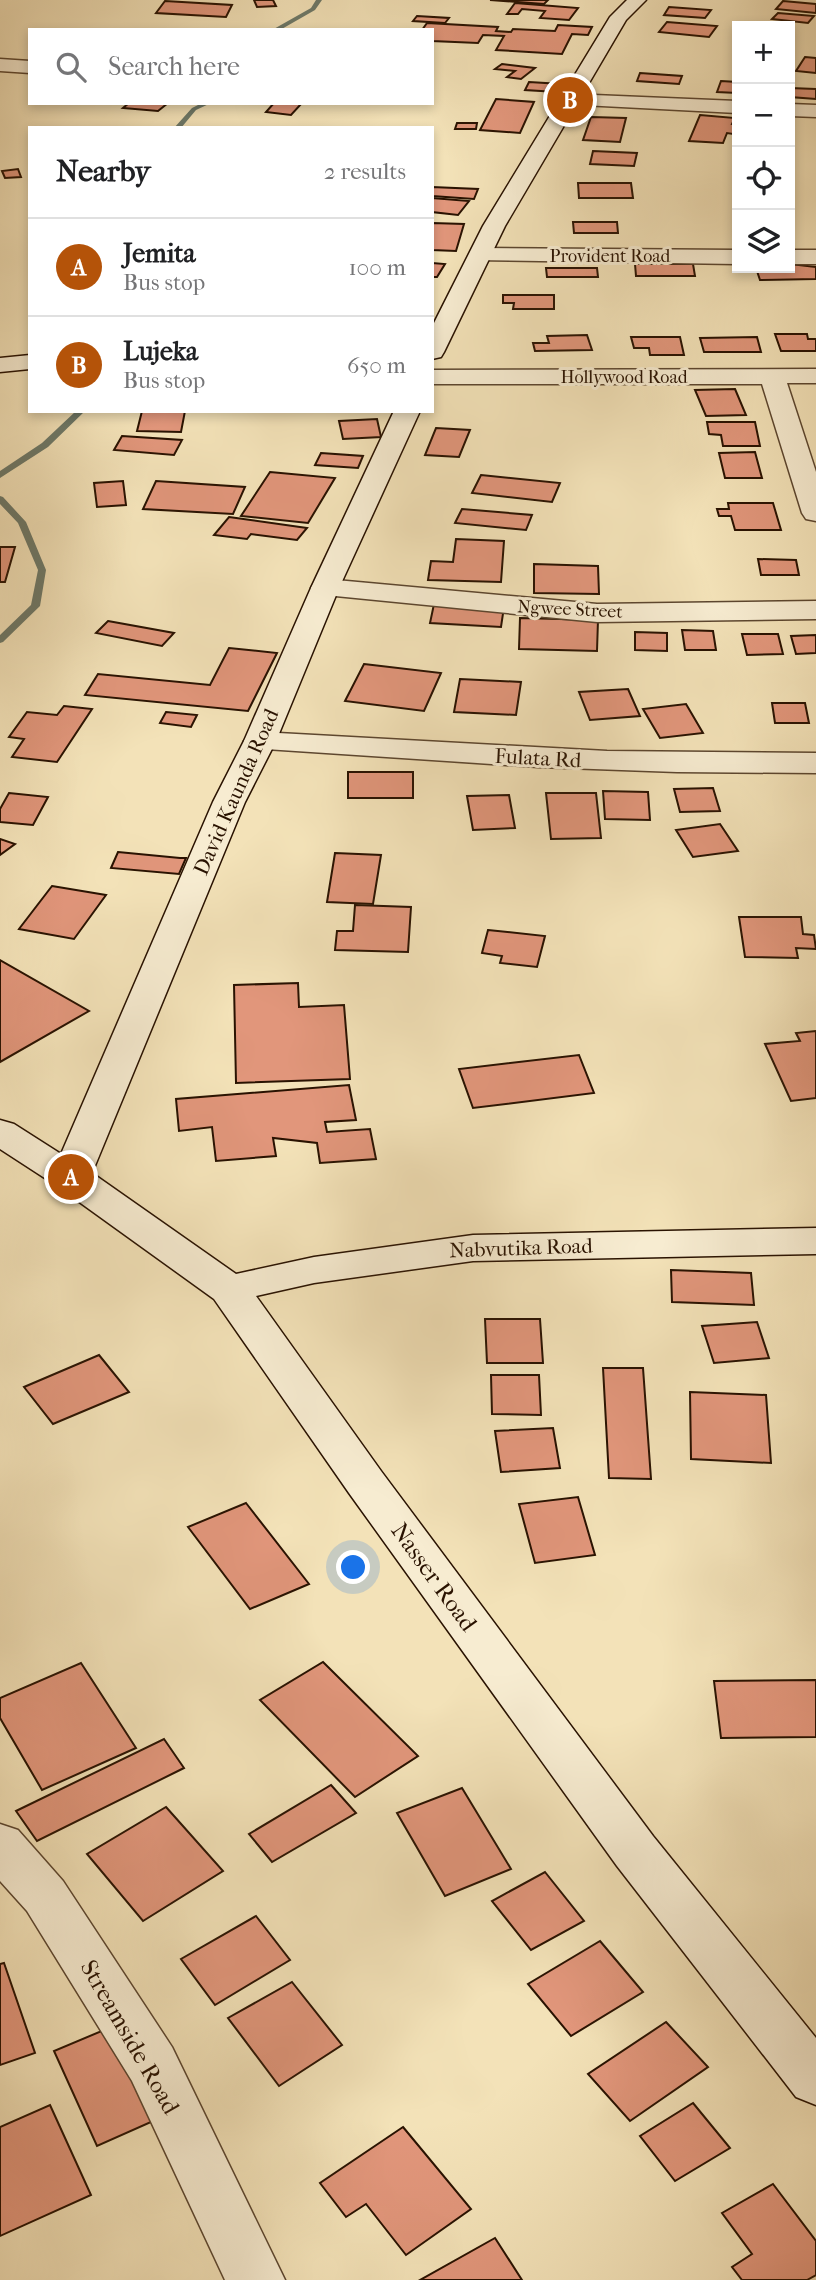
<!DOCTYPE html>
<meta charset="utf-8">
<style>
:root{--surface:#fff;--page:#f6f6f6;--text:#202124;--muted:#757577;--line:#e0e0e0;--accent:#b45309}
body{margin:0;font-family:"IM FELL French Canon",serif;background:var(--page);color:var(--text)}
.controls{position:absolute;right:21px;top:21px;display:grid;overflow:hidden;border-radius:0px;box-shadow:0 4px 10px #0003}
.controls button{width:63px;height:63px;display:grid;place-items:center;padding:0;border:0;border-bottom:2px solid var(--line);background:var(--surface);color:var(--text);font:35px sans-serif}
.you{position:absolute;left:354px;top:1568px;width:24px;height:24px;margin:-18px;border:5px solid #fff;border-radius:50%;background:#1a73e8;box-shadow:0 0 0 10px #1a73e833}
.badge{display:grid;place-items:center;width:46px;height:46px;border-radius:50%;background:var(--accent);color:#fff;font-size:23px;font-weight:700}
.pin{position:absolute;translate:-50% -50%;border:4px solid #fff;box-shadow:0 2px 7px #0006}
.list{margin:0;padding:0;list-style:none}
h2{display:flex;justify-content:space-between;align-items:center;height:91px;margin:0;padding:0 28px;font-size:30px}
h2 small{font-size:23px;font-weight:400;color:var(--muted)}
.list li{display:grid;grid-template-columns:46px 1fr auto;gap:21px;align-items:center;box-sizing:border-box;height:98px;padding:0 28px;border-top:2px solid var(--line)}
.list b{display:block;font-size:26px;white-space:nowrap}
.list p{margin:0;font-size:23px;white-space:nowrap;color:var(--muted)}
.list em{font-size:23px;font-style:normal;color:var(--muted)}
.icon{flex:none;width:38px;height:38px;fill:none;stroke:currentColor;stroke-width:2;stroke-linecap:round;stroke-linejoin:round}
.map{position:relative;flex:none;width:816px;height:2280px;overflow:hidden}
.search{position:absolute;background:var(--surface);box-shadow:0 4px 10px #0003;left:28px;top:28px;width:406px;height:77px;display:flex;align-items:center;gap:18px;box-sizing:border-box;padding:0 24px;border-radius:0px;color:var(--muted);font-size:26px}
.panel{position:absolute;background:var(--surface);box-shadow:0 4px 10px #0003;left:28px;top:126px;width:406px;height:287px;border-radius:0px}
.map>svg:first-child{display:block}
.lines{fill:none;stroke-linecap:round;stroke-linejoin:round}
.stream{fill:#6d7969;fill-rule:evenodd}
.building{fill:#e1967b;stroke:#291201;stroke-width:2}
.street-casing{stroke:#5c462f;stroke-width:3}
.secondary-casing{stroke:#291201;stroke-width:3}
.street{fill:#f7ecd1;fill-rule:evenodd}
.secondary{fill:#f7ecd1;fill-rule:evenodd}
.labels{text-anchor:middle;stroke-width:6;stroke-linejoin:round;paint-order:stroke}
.far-street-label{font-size:18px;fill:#291201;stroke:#f7ecd1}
.street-label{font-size:21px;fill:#291201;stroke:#f7ecd1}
.near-street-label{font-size:24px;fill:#291201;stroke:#f7ecd1}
</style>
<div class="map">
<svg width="816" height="2280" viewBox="0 0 816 2280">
<rect width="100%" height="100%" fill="#f3e2b8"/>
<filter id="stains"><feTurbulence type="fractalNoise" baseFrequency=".00286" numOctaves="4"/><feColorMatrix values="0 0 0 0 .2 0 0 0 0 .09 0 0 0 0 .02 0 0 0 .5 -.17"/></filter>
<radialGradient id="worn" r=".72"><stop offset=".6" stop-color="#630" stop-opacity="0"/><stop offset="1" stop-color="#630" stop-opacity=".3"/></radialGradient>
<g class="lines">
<!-- stream -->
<g class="stream">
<polygon points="316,0 322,0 315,10 280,30 272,30 311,8"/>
<polygon points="202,103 211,103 196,110 181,128 174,128 192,108"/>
<polygon points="76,411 85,411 48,447 0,478 0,471 42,443"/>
<polygon points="0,496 3,497 26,522 46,570 40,606 3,642 0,643 0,635 31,605 38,570 18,523 0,504"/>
</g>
</g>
<!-- building -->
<g class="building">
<polygon points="254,0 273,0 276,6 257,7"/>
<polygon points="490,0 548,0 544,4"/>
<polygon points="165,1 232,5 226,17 156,13"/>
<polygon points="783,1 816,4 816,13 776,9"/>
<polygon points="515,3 578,8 569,20 540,18 545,11 522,9 518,14 507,14"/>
<polygon points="669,7 711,10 705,18 664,15"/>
<polygon points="778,13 814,16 808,23 772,19"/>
<polygon points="417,16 449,18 445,23 413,21"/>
<polygon points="667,22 717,26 709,37 659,32"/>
<polygon points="427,23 498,27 496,31 511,32 513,29 555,31 558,25 592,27 588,35 572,34 562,54 496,50 504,36 483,35 478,43 432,41 432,30 422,30"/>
<polygon points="805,57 816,58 816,73 796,71"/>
<polygon points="502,64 535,68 521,79 507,77 515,71 495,69"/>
<polygon points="640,73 682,76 679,84 637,81"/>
<polygon points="721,81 737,82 737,93 717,92"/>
<polygon points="529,82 561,84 557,92 525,90"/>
<polygon points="790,88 816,89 816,99 790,97"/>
<polygon points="496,99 534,102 520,133 480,130"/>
<polygon points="129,103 168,103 158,111 123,108"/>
<polygon points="274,103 302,103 291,115 266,112"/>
<polygon points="700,115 735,118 732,124 737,125 733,134 727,133 723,143 689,141"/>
<polygon points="591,117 626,118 620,142 583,140"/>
<polygon points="457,123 477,123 476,129 455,129"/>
<polygon points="593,151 637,153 634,166 590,164"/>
<polygon points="18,169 21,177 5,178 2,171"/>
<polygon points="578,183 631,183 633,198 579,198"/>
<polygon points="432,187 478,189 474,199 432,196"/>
<polygon points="432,198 469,201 458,215 432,212"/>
<polygon points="573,222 617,222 618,233 574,233"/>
<polygon points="432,223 464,224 456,251 432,250"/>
<polygon points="432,263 445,264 437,277 432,277"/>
<polygon points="635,264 693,264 695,276 636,276"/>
<polygon points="790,264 816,267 816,279 760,280 757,271 774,271 773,268 790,268"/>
<polygon points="546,268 597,268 598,277 547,277"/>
<polygon points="503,295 554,295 554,309 513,309 514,303 503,303"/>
<polygon points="775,334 807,334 808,339 816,339 816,351 781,351"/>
<polygon points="587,335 592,350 535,351 533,343 549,343 547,336"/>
<polygon points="631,337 680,337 684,355 650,355 649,348 634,348"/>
<polygon points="757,337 761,352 704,352 700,338"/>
<polygon points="735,389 746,415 706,416 695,390"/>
<polygon points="142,411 185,411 181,432 137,431"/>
<polygon points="377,419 381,437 343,439 339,421"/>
<polygon points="707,422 755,422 760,446 723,446 721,435 709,434"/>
<polygon points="436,428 470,430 459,457 425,455"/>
<polygon points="122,436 182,440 174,455 114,450"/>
<polygon points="755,452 762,478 725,478 719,453"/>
<polygon points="321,453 363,456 358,468 315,465"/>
<polygon points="270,472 335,478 308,523 241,516"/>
<polygon points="481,475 560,483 552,502 472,493"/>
<polygon points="123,481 126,505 97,507 94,483"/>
<polygon points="156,481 245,487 233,514 143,509"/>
<polygon points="728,503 773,503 781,530 735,530 731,516 719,516 717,509 729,509"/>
<polygon points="462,509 532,515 526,530 455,523"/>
<polygon points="229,517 307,528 297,540 251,534 247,539 214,535"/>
<polygon points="456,539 504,541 501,582 428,580 431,561 453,562"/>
<polygon points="0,547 15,547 5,582 0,582"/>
<polygon points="758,559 796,560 799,575 761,575"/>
<polygon points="534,564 598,566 599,594 534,593"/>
<polygon points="434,604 504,607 501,627 430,623"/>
<polygon points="520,618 598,620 597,651 519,649"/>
<polygon points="108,621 174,633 162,646 96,633"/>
<polygon points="682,630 713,631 716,650 685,650"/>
<polygon points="635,632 667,633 667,651 635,650"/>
<polygon points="742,634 778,634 783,654 747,655"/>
<polygon points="816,635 816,653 796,654 791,636"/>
<polygon points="229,648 277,653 248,711 85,695 98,674 210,685"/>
<polygon points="364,664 441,673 424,711 345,701"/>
<polygon points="460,679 521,682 516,715 454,712"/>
<polygon points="628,689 640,716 590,720 579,692"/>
<polygon points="772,703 805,703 809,723 775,723"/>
<polygon points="686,704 703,733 660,738 643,709"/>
<polygon points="64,706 92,709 57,762 12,757 24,739 9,737 27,712 57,715"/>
<polygon points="166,712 197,715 191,727 160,723"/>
<rect x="348" y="772" width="65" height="26"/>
<polygon points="713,788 720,811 680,812 674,789"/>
<polygon points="603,791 648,792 650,820 605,819"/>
<polygon points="9,793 48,797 33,825 0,822 0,809"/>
<polygon points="546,793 596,793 601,838 551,839"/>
<polygon points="509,795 515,828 473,830 467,796"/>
<polygon points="720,824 738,851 693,857 676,830"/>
<polygon points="0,839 15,844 0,855"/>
<polygon points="118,852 180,858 186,858 179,874 111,868"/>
<polygon points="335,853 381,855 373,904 327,902"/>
<polygon points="52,886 106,895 74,939 19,929"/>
<polygon points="355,905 411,907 408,952 335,950 337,931 353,931"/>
<polygon points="739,917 801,917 803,934 814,935 816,949 796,948 798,958 745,957"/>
<polygon points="488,930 545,936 537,967 500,963 502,956 482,953"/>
<polygon points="0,960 89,1011 0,1062"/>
<polygon points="298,983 299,1007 344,1005 350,1079 236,1083 234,985"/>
<polygon points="816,1031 816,1098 791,1101 765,1044 800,1041 796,1033"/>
<polygon points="579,1055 594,1093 473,1108 459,1069"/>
<polygon points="349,1085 356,1120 325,1122 327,1132 370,1129 376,1159 320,1163 317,1143 273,1138 276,1156 216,1161 212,1127 179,1131 176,1099"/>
<polygon points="671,1270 751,1273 754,1305 672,1302"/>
<polygon points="485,1319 540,1319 543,1363 487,1363"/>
<polygon points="757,1322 769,1358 714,1363 702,1326"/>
<polygon points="99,1355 129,1392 53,1424 24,1387"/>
<polygon points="603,1368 643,1368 651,1479 609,1478"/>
<polygon points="491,1375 539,1375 541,1415 492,1414"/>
<polygon points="690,1392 766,1395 771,1463 691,1459"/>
<polygon points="553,1428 560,1468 501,1472 495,1431"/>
<polygon points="578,1497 595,1555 535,1563 519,1504"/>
<polygon points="246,1503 309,1584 250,1609 188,1527"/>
<polygon points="323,1662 418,1756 355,1797 260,1700"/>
<polygon points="81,1663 136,1748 42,1790 0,1718 0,1698"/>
<polygon points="816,1680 816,1737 721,1738 714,1681"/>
<polygon points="164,1739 184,1768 37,1841 16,1811"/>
<polygon points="331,1785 356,1813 272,1862 249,1834"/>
<polygon points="462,1788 511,1869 445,1896 397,1813"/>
<polygon points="166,1807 223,1871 143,1921 87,1854"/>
<polygon points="545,1872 584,1921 531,1950 492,1901"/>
<polygon points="256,1916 290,1960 215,2005 181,1959"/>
<polygon points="600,1941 643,1992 571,2036 528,1984"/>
<polygon points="4,1963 35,2053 0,2065 0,1964"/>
<polygon points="292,1982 342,2045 279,2086 228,2018"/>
<polygon points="666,2022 708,2067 630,2121 588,2074"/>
<polygon points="116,2025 160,2118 97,2146 54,2051"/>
<polygon points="693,2103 730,2148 675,2181 640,2136"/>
<polygon points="50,2105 91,2195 0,2236 0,2127"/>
<polygon points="403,2127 471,2209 406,2255 366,2204 346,2217 320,2183"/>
<polygon points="773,2184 816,2241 816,2275 807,2280 742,2280 732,2267 752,2254 722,2213"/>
<polygon points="495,2238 522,2280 420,2280"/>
</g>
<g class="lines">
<defs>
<g id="street">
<polygon points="0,59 30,61 30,73 0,71"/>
<polygon points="570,94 737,101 737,113 563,104 560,100 563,96"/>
<polygon points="790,104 816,105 816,117 790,116"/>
<polygon points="482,248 737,250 737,264 474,260 471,255 474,250"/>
<rect x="790" y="250" width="26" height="14"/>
<polygon points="816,369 816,383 787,383 816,472 816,521 806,519 802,513 762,384 432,384 432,370"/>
<polygon points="325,579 597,604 816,601 816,619 597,622 315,594 311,588 315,582"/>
<polygon points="260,732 607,751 816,753 816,773 677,772 538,767 249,748 244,741 249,734"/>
<polygon points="0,1824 18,1830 63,1881 172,2047 285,2280 225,2280 132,2081 27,1911 0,1881"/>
</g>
<g id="secondary">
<polygon points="627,0 646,0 626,20 505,226 444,352 441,357 432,359 432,327 483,226 610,17"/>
<polygon points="30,355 30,369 0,372 0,358"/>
<polygon points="394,411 420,411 339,588 276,741 245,802 92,1173 236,1274 314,1257 473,1235 816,1228 816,1254 473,1261 314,1283 256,1296 381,1471 653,1836 816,2038 816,2105 796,2097 617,1866 349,1493 214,1299 57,1186 0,1149 0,1120 14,1124 61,1154 213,802 244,741 311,588"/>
</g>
</defs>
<!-- street casing -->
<use href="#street" class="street-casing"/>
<!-- secondary casing -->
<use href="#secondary" class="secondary-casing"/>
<!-- street -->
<use href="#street" class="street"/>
<!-- secondary -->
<use href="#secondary" class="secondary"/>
</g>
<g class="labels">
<!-- far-street labels -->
<g class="far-street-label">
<text x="610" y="262">Provident Road</text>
<text x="624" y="383">Hollywood Road</text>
<text transform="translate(570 609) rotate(3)" y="6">Ngwee Street</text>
</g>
<!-- street labels -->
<g class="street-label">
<text transform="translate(538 758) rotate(3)" y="7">Fulata Rd</text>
<text transform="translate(236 792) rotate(-66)" y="7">David Kaunda Road</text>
<text transform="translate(521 1248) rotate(-2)" y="7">Nabvutika Road</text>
</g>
<!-- near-street labels -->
<g class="near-street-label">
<text transform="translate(434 1577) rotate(54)" y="8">Nasser Road</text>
<text transform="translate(130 2037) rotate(60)" y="8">Streamside Road</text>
</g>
</g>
<rect width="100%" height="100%" filter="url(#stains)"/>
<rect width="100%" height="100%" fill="url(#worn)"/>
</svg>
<div class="controls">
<button>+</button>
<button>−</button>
<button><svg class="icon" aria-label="locate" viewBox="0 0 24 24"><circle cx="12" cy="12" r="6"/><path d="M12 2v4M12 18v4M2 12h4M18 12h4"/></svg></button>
<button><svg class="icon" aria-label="layers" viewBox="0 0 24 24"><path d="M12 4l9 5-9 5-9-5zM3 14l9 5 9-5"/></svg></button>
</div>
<div class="you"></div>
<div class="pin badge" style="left:71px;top:1177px">A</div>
<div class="pin badge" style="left:570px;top:100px">B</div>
<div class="search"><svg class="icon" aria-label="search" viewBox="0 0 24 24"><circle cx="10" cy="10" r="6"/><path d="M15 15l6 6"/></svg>Search here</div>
<section class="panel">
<h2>Nearby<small>2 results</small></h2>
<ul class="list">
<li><span class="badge">A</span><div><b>Jemita</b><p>Bus stop</p></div><em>100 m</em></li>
<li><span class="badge">B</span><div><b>Lujeka</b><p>Bus stop</p></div><em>650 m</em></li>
</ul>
</section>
</div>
